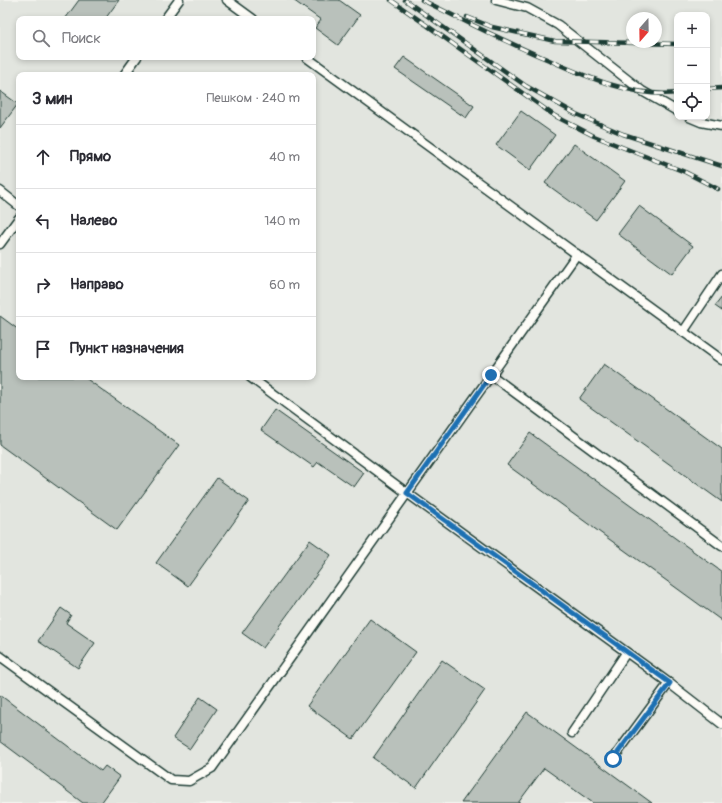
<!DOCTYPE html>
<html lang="ru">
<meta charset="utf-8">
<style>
:root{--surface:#fff;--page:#f2f2f3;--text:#2b2b33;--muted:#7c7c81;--line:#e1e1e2}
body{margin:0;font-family:Pangolin,sans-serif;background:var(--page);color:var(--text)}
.controls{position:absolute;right:12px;top:12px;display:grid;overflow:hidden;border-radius:8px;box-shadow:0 2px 6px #0003}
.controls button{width:36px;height:36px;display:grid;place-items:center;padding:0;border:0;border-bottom:1px solid var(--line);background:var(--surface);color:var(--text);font:20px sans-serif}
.compass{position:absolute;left:626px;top:12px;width:36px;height:36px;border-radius:50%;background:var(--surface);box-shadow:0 2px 6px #0003;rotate:200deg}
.stop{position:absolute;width:12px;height:12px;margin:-9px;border:3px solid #1f6fb2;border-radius:50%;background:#fff}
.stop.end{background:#1f6fb2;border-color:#fff;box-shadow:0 1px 4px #0008}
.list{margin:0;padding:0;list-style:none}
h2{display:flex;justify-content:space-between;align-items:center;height:52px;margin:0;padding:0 16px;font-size:17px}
h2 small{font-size:13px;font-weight:400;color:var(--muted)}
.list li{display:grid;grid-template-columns:26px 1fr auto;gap:12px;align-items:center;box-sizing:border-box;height:64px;padding:0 16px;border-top:1px solid var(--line)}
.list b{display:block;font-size:15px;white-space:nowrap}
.list em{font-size:13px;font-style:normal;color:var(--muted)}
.icon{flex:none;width:22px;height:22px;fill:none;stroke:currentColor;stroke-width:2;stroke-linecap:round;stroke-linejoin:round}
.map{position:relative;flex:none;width:722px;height:803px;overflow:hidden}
.search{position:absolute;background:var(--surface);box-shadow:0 2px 6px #0003;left:16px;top:16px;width:300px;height:44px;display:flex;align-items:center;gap:10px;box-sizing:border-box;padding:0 14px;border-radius:8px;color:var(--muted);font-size:15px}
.panel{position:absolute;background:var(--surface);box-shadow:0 2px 6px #0003;left:16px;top:72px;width:300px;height:308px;border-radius:8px}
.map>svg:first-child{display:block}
.built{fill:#e2e5df;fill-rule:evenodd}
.building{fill:#b9c1bb;stroke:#1f3d34}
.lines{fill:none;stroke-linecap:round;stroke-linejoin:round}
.service-casing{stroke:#1f3d34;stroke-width:11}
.service{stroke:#fdfcf7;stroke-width:8}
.rail-casing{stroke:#1f3d34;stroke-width:4.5}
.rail{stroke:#fdfcf7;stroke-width:3;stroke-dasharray:9;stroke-linecap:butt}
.route{stroke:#1f6fb2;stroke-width:5}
</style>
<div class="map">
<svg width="722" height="803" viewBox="0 0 722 803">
<rect width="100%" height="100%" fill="#f4f4ef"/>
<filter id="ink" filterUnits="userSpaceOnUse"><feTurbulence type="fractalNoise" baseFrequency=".025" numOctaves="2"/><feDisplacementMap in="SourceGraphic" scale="8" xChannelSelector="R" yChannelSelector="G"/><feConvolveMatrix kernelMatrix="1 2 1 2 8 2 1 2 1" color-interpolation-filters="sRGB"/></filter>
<g filter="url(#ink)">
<!-- built -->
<path class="built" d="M 0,0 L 722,0 L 722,803 L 0,803 ZM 677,15 L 707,15 L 707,117 L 677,117 ZM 632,18 L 656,18 L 656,42 L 632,42 ZM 19,19 L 313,19 L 313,57 L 19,57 ZM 19,75 L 313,75 L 313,377 L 19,377 Z"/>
<!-- building -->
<g class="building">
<polygon points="79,0 119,0 105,19 65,19"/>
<polygon points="293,0 339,0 360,15 338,45 315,28 321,20"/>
<polygon points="404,57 474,106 466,118 395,69"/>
<polygon points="0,91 18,104 0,128"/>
<polygon points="521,111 555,135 530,170 496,145"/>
<polygon points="574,144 625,181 596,220 545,183"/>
<polygon points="639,206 693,246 672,274 618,234"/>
<polygon points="722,297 722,311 715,306"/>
<polygon points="0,316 19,330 19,377 84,377 179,445 117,530 0,445"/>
<polygon points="604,364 722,449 722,502 579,399"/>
<polygon points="275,410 364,473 354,487 318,462 314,467 261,430"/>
<polygon points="530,433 722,572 722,621 507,465"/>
<polygon points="217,478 249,501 188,586 156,563"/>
<polygon points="310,540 331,555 263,648 242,633"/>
<polygon points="61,608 71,615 66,623 95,643 78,668 38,641"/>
<polygon points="370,619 416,652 353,739 307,706"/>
<polygon points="442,660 485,690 416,788 373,758"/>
<polygon points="0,695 101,771 105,766 120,777 101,803 83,803 0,741"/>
<polygon points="200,697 217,709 190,749 173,738"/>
<polygon points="527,712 652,803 593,803 544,768 518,803 461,803"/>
</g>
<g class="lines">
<defs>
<g id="service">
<polyline points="227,0 253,19"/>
<polyline points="496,0 527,8 558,25 642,91 677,111"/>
<polyline points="165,19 179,0"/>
<polyline points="306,57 722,360"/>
<polyline points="124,75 137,57"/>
<polyline points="689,117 701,122 722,126"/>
<polyline points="0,191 19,206"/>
<polyline points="0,244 19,218"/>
<polyline points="683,332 722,274"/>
<polyline points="491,375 722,546"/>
<polyline points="250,377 407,493 669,683 722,724"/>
<polyline points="0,656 171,780 189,781 212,768 577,254"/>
<polyline points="572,733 626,653"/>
<polyline points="613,759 669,683"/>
</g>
</defs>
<!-- service casing -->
<use href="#service" class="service-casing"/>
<!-- service -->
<use href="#service" class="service"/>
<defs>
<g id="rail">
<polyline points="391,0 555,116 594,136 685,172 718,189"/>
<polyline points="405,0 526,86 576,114 623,134 722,166"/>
<path d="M 422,0 C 465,21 505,42 549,60 C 586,77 636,98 677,93"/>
<polyline points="467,17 492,27 555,41 677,44"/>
<polyline points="707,89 722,88"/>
</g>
</defs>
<!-- rail casing -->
<use href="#rail" class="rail-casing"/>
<!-- rail -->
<use href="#rail" class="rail"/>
</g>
</g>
<g class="lines" filter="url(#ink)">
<!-- route -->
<polyline class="route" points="491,375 407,493 670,683 613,759"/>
</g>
</svg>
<div class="controls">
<button>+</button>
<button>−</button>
<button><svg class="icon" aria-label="locate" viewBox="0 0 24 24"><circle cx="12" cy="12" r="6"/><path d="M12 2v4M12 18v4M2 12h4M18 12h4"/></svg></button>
</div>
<svg class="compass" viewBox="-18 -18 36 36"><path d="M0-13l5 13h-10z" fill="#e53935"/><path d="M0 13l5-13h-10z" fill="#7c7c81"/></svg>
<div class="stop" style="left:613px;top:759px"></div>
<div class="stop end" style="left:491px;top:375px"></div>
<div class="search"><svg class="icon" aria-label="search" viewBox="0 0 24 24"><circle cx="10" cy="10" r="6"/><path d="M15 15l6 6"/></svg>Поиск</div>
<section class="panel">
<h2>3 мин<small>Пешком · 240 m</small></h2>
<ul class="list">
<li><svg class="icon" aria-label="ahead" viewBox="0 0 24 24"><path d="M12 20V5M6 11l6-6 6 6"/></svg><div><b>Прямо</b></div><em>40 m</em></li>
<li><svg class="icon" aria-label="left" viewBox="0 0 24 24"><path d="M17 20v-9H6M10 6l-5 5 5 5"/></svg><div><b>Налево</b></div><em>140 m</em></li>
<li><svg class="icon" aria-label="right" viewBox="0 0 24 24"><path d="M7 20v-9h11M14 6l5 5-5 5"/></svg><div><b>Направо</b></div><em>60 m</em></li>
<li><svg class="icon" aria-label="arrive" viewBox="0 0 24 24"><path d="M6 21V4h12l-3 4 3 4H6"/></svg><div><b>Пункт назначения</b></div></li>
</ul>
</section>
</div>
